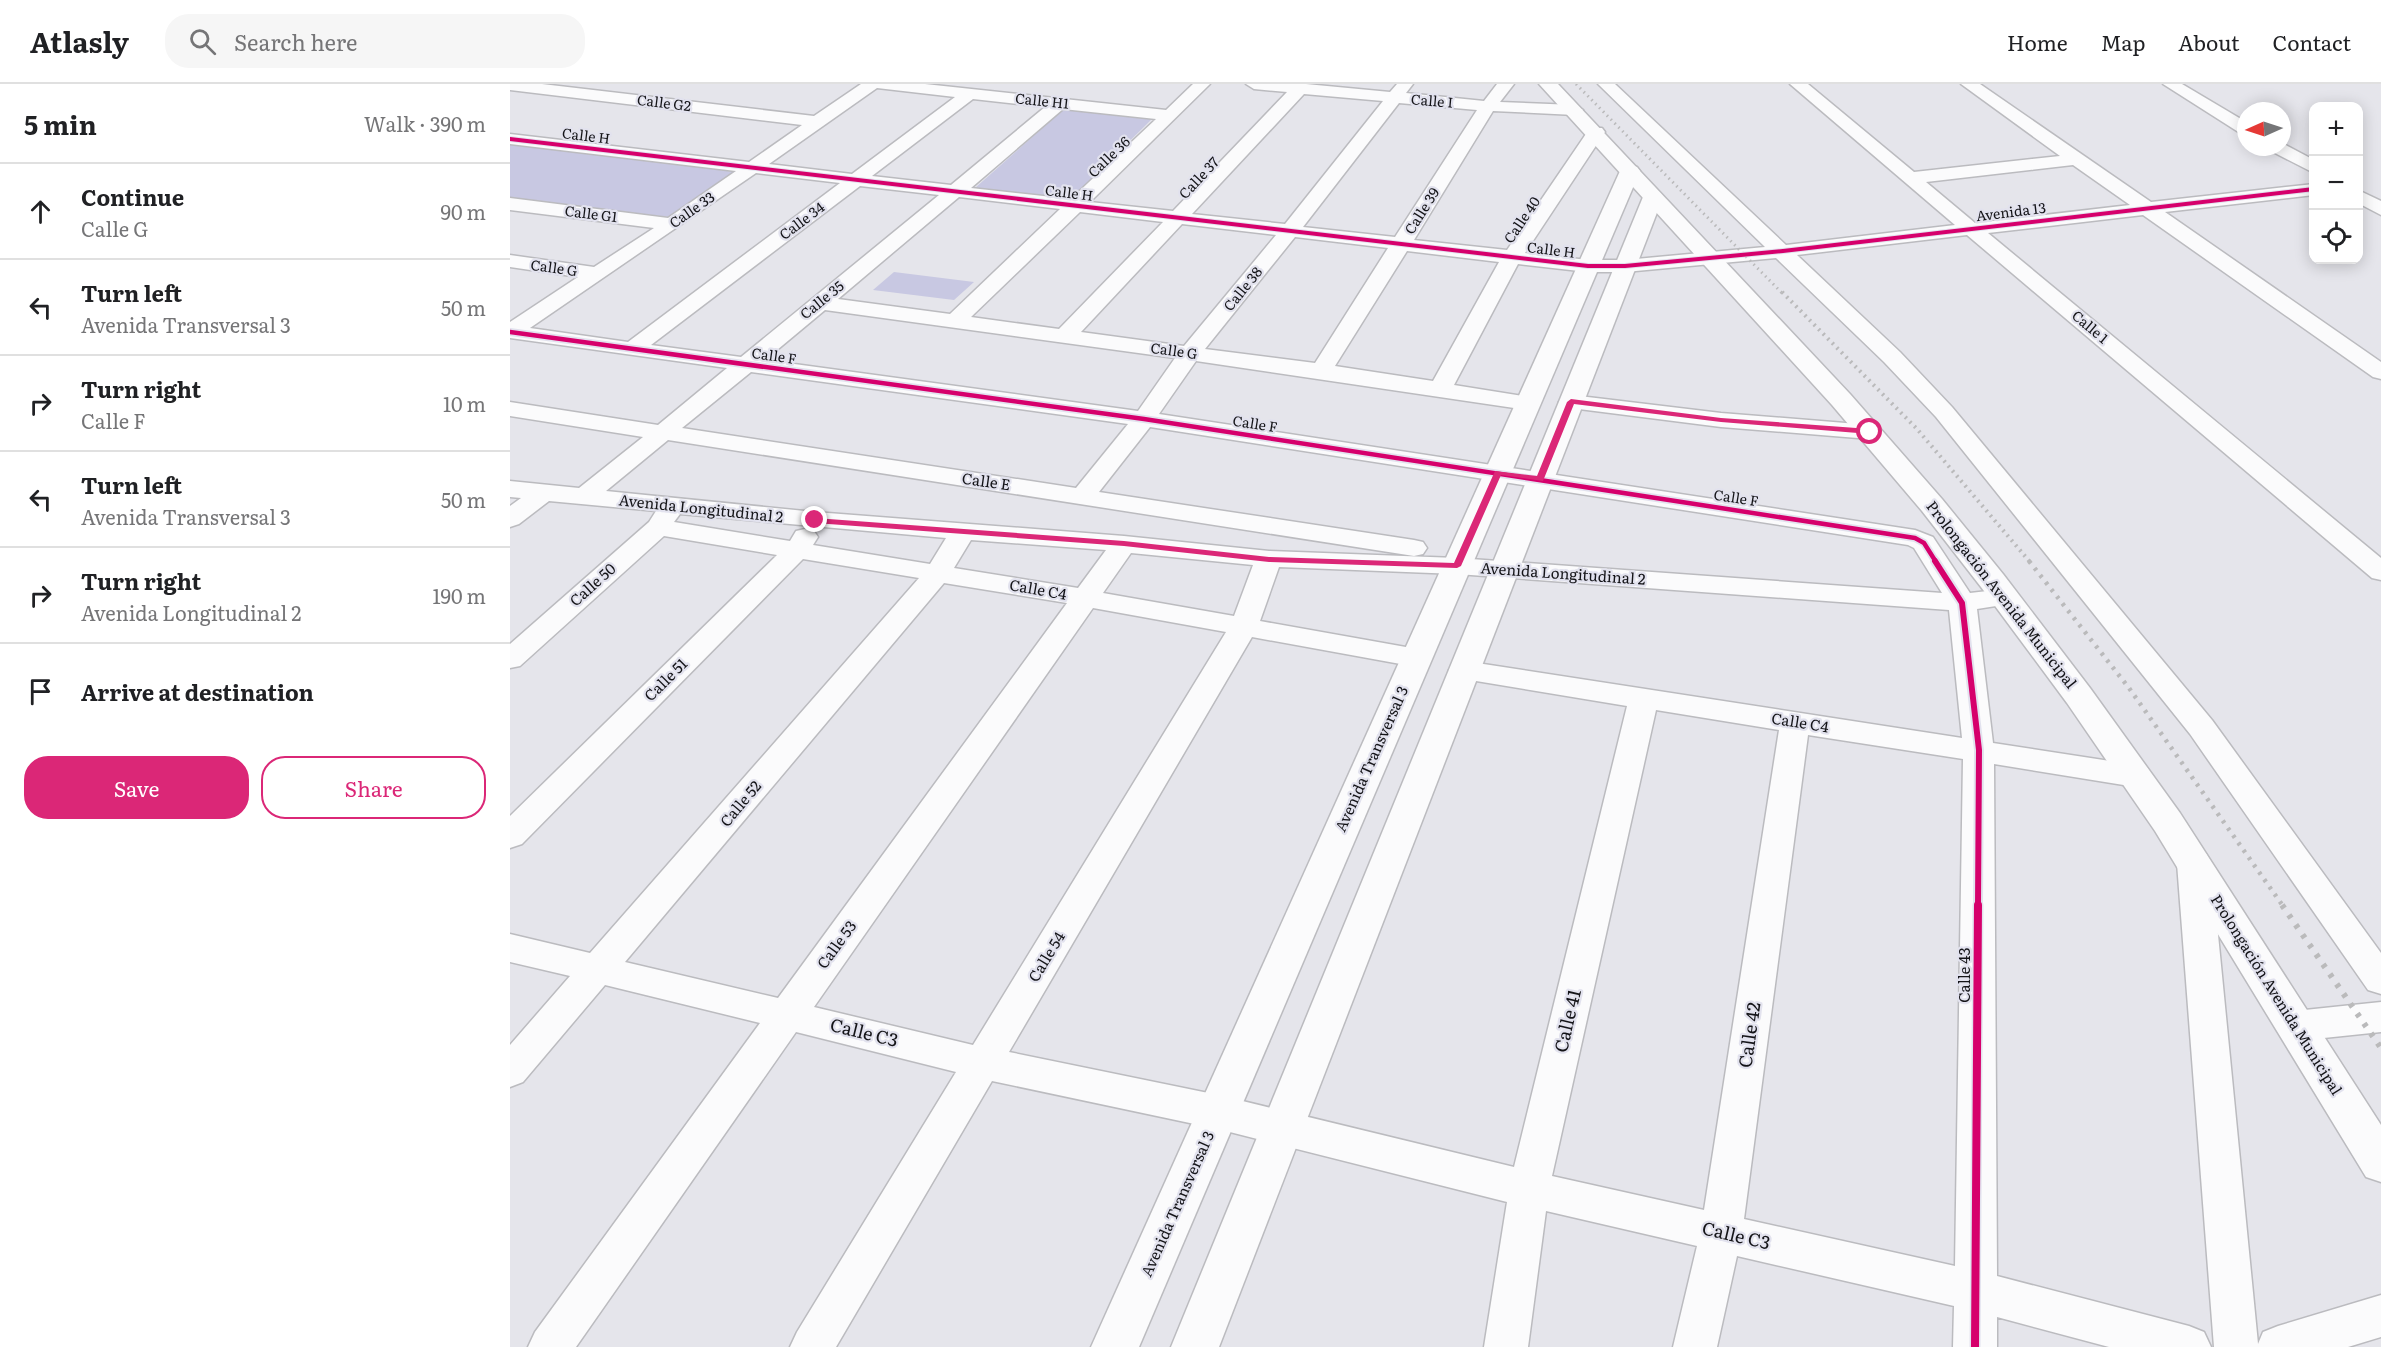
<!DOCTYPE html>
<meta charset="utf-8">
<style>
:root{--surface:#fff;--page:#f6f6f6;--text:#202124;--muted:#757577;--line:#e0e0e0;--accent:#db2777}
body{margin:0;font-family:Literata,serif;background:var(--page);color:var(--text)}
.controls{position:absolute;right:18px;top:18px;display:grid;overflow:hidden;border-radius:12px;box-shadow:0 3px 15px #0003}
.controls button{width:54px;height:54px;display:grid;place-items:center;padding:0;border:0;border-bottom:2px solid var(--line);background:var(--surface);color:var(--text);font:30px sans-serif}
.compass{position:absolute;left:1727px;top:18px;width:54px;height:54px;border-radius:50%;background:var(--surface);box-shadow:0 3px 15px #0003;rotate:267deg}
.stop{position:absolute;width:18px;height:18px;margin:-14px;border:4px solid #db2777;border-radius:50%;background:#fff}
.stop.end{background:#db2777;border-color:#fff;box-shadow:0 2px 6px #0008}
.list{margin:0;padding:0;list-style:none}
h2{display:flex;justify-content:space-between;align-items:center;height:78px;margin:0;padding:0 24px;font-size:26px}
h2 small{font-size:20px;font-weight:400;color:var(--muted)}
.list li{display:grid;grid-template-columns:39px 1fr auto;gap:18px;align-items:center;box-sizing:border-box;height:96px;padding:0 24px;border-top:2px solid var(--line)}
.list b{display:block;font-size:22px;white-space:nowrap}
.list p{margin:0;font-size:20px;white-space:nowrap;color:var(--muted)}
.list em{font-size:20px;font-style:normal;color:var(--muted)}
.actions{display:flex;gap:12px;padding:18px 24px}
.actions a{flex:1;padding:14px 0;border:2px solid var(--accent);border-radius:24px;text-align:center;font-size:21px;color:var(--accent)}
.actions .main{background:var(--accent);color:#fff}
.icon{flex:none;width:33px;height:33px;fill:none;stroke:currentColor;stroke-width:2;stroke-linecap:round;stroke-linejoin:round}
.map{position:relative;flex:none;width:1871px;height:1263px;overflow:hidden}
header{display:flex;align-items:center;gap:36px;box-sizing:border-box;height:84px;padding:0 30px;background:var(--surface);border-bottom:2px solid var(--line)}
header strong{font-size:28px}
nav{display:flex;gap:33px;margin-inline-start:auto;font-size:21px}
.search{width:420px;height:54px;background:var(--page);display:flex;align-items:center;gap:15px;box-sizing:border-box;padding:0 21px;border-radius:24px;color:var(--muted);font-size:22px}
main{display:flex}
aside{flex:1;background:var(--surface)}
.map>svg:first-child{display:block}
.green{fill:#c8c8e2}
.lines{fill:none;stroke-linecap:round;stroke-linejoin:round}
.minor-casing{stroke:#bbbbbf;stroke-width:3}
.tertiary-casing{stroke:#bbbbbf;stroke-width:3}
.secondary-casing{stroke:#bbbbbf;stroke-width:3}
.minor{fill:#fbfbfc;fill-rule:evenodd}
.tertiary{fill:#fbfbfc;fill-rule:evenodd}
.secondary{fill:#fbfbfc;fill-rule:evenodd}
.rail-far3{stroke:#bababb;stroke-width:3;stroke-dasharray:1.5 4;stroke-linecap:butt}
.rail-far2{stroke:#bababb;stroke-width:4;stroke-dasharray:2 4.5;stroke-linecap:butt}
.rail-far1{stroke:#bababb;stroke-width:4.5;stroke-dasharray:3 6;stroke-linecap:butt}
.rail{stroke:#bababb;stroke-width:6;stroke-dasharray:4 8;stroke-linecap:butt}
.cycleway-far3-casing{stroke:#e2e2ee;stroke-width:6}
.cycleway-far2-casing{stroke:#e2e2ee;stroke-width:8}
.cycleway-far1-casing{stroke:#e2e2ee;stroke-width:10}
.cycleway-casing{stroke:#e2e2ee;stroke-width:11}
.cycleway-far3{stroke:#d6006c;stroke-width:4}
.cycleway-far2{stroke:#d6006c;stroke-width:4.5}
.cycleway-far1{stroke:#d6006c;stroke-width:6}
.cycleway{stroke:#d6006c;stroke-width:8}
.route{fill:#db2777}
.labels{text-anchor:middle;stroke-width:4.5;stroke-linejoin:round;paint-order:stroke}
.far-street-label{font-size:14px;fill:#141418;stroke:#e2e2ee}
.street-label{font-size:15px;fill:#141418;stroke:#e2e2ee}
.near-street-label{font-size:18px;fill:#141418;stroke:#e2e2ee}
</style>
<header>
<strong>Atlasly</strong>
<div class="search"><svg class="icon" aria-label="search" viewBox="0 0 24 24"><circle cx="10" cy="10" r="6"/><path d="M15 15l6 6"/></svg>Search here</div>
<nav><a>Home</a><a>Map</a><a>About</a><a>Contact</a></nav>
</header>
<main>
<aside>
<h2>5 min<small>Walk · 390 m</small></h2>
<ul class="list">
<li><svg class="icon" aria-label="ahead" viewBox="0 0 24 24"><path d="M12 20V5M6 11l6-6 6 6"/></svg><div><b>Continue</b><p>Calle G</p></div><em>90 m</em></li>
<li><svg class="icon" aria-label="left" viewBox="0 0 24 24"><path d="M17 20v-9H6M10 6l-5 5 5 5"/></svg><div><b>Turn left</b><p>Avenida Transversal 3</p></div><em>50 m</em></li>
<li><svg class="icon" aria-label="right" viewBox="0 0 24 24"><path d="M7 20v-9h11M14 6l5 5-5 5"/></svg><div><b>Turn right</b><p>Calle F</p></div><em>10 m</em></li>
<li><svg class="icon" aria-label="left" viewBox="0 0 24 24"><path d="M17 20v-9H6M10 6l-5 5 5 5"/></svg><div><b>Turn left</b><p>Avenida Transversal 3</p></div><em>50 m</em></li>
<li><svg class="icon" aria-label="right" viewBox="0 0 24 24"><path d="M7 20v-9h11M14 6l5 5-5 5"/></svg><div><b>Turn right</b><p>Avenida Longitudinal 2</p></div><em>190 m</em></li>
<li><svg class="icon" aria-label="arrive" viewBox="0 0 24 24"><path d="M6 21V4h12l-3 4 3 4H6"/></svg><div><b>Arrive at destination</b></div></li>
</ul>
<div class="actions"><a class="main">Save</a><a>Share</a></div>
</aside>
<div class="map">
<svg width="1871" height="1263" viewBox="0 0 1871 1263">
<rect width="100%" height="100%" fill="#e5e5eb"/>
<!-- green -->
<g class="green">
<polygon points="555,24 644,33 562,114 465,104"/>
<polygon points="0,60 225,88 159,133 0,114"/>
<polygon points="384,188 464,198 444,216 363,206"/>
</g>
<g class="lines">
<defs>
<g id="minor">
<path d="M 0,0 L 32,0 L 304,32 L 351,0 L 415,0 L 656,26 L 683,0 L 700,0 L 580,118 L 663,127 L 777,8 L 744,5 L 736,0 L 796,0 L 880,8 L 887,0 L 903,0 L 896,9 L 974,17 L 987,0 L 1004,0 L 990,18 L 1065,21 L 1073,26 L 1065,31 L 983,27 L 904,156 L 997,166 L 1080,44 L 1092,44 L 1095,48 L 1015,169 L 1078,176 L 1115,176 L 1255,163 L 1088,0 L 1105,0 L 1276,161 L 1445,141 L 1280,0 L 1298,0 L 1404,88 L 1550,72 L 1451,0 L 1470,0 L 1641,118 L 1804,100 L 1804,111 L 1655,128 L 1871,278 L 1871,295 L 1863,293 L 1633,131 L 1478,149 L 1871,474 L 1871,496 L 1862,494 L 1457,151 L 1287,171 L 1390,268 L 1442,323 L 1702,636 L 1871,869 L 1871,910 L 1858,906 L 1680,650 L 1426,333 L 1374,278 L 1266,174 L 1115,188 L 1078,188 L 1008,180 L 944,301 L 1026,314 L 1030,319 L 1026,324 L 1018,326 L 686,277 L 649,330 L 1405,446 L 1423,453 L 1460,509 L 1495,505 L 1505,507 L 1509,513 L 1505,519 L 1467,525 L 1483,659 L 1626,681 L 1637,684 L 1642,692 L 1637,700 L 1626,703 L 1484,680 L 1487,1192 L 1679,1242 L 1694,1248 L 1701,1263 L 1599,1263 L 1487,1233 L 1487,1263 L 1443,1263 L 1444,1222 L 1227,1172 L 1207,1263 L 1163,1263 L 1187,1162 L 1036,1127 L 1018,1263 L 974,1263 L 997,1118 L 708,1045 L 482,997 L 326,1263 L 280,1263 L 287,1248 L 446,988 L 286,948 L 66,1263 L 18,1263 L 25,1248 L 250,939 L 95,901 L 13,998 L 0,1003 L 0,961 L 60,892 L 0,878 L 0,850 L 80,869 L 409,494 L 293,475 L 12,760 L 0,764 L 0,732 L 267,471 L 154,452 L 10,582 L 0,584 L 0,560 L 139,438 L 146,427 L 39,417 L 9,440 L 0,443 L 0,422 L 11,414 L 0,413 L 0,397 L 69,404 L 133,353 L 0,332 L 0,318 L 148,341 L 217,284 L 0,254 L 0,238 L 68,193 L 0,183 L 0,171 L 84,183 L 144,144 L 0,126 L 0,114 L 158,134 L 226,87 L 0,60 L 0,50 L 239,78 L 292,41 L 0,6 ZM 367,4 L 445,13 L 342,90 L 259,80 ZM 794,10 L 873,17 L 775,140 L 682,130 ZM 463,15 L 535,23 L 441,101 L 362,92 ZM 889,19 L 967,26 L 885,153 L 793,143 ZM 553,25 L 646,35 L 561,115 L 461,104 ZM 1563,81 L 1620,121 L 1465,139 L 1416,98 ZM 246,89 L 330,99 L 118,258 L 20,244 ZM 350,102 L 429,111 L 231,273 L 141,261 ZM 449,113 L 550,125 L 440,230 L 328,215 ZM 570,128 L 653,138 L 549,245 L 461,233 ZM 672,140 L 766,151 L 674,262 L 571,248 ZM 785,153 L 878,164 L 805,279 L 695,265 ZM 897,167 L 989,178 L 923,297 L 825,282 ZM 315,226 L 665,274 L 628,327 L 255,276 ZM 241,288 L 618,340 L 566,404 L 172,344 ZM 640,343 L 1398,461 L 1404,464 L 1432,509 L 947,474 L 759,467 L 614,452 L 305,428 L 96,407 L 158,356 L 904,472 L 913,470 L 917,464 L 913,458 L 904,456 L 589,408 ZM 170,430 L 436,454 L 420,480 L 303,461 L 308,453 L 304,447 L 295,445 L 286,447 L 280,457 L 164,438 ZM 461,456 L 596,466 L 568,504 L 444,484 ZM 621,469 L 743,481 L 724,532 L 593,509 ZM 769,483 L 947,490 L 1439,526 L 1452,654 L 954,577 L 944,579 L 939,586 L 944,593 L 954,595 L 1117,622 L 1004,1083 L 708,1011 L 499,968 L 742,553 L 907,583 L 917,581 L 921,574 L 917,567 L 907,565 L 750,537 ZM 434,499 L 557,519 L 268,914 L 115,878 ZM 583,524 L 716,548 L 463,961 L 304,923 ZM 1146,626 L 1269,646 L 1194,1126 L 1042,1092 ZM 1298,651 L 1453,675 L 1445,1182 L 1234,1135 Z"/>
<polygon points="1653,0 1672,0 1736,38 1736,50 1730,49"/>
<polygon points="1772,59 1804,76 1804,89 1761,67 1758,63 1772,63"/>
<polygon points="1848,106 1871,117 1871,131 1848,119"/>
<polygon points="1061,311 1211,329 1360,341 1368,343 1372,348 1368,353 1360,355 1211,343 1053,323 1049,318 1053,313"/>
<polygon points="1684,767 1696,770 1701,779 1748,1260 1753,1248 1768,1242 1871,1211 1871,1253 1838,1263 1704,1263 1667,779 1672,770"/>
<polygon points="1871,918 1871,948 1785,957 1772,953 1767,942 1772,931 1785,927"/>
</g>
<g id="tertiary">
<polygon points="1120,81 1127,83 1130,87 629,1263 581,1263 1110,87 1113,83"/>
<polygon points="1143,107 1150,109 1153,113 709,1263 661,1263 1133,113 1136,109"/>
</g>
<polygon id="secondary" points="1029,0 1048,0 1340,310 1432,415 1493,490 1580,604 1670,729 1871,1041 1871,1098 1856,1093 1645,747 1557,619 1471,503 1412,427 1322,321"/>
</defs>
<!-- minor casing -->
<use href="#minor" class="minor-casing"/>
<!-- tertiary casing -->
<use href="#tertiary" class="tertiary-casing"/>
<!-- secondary casing -->
<use href="#secondary" class="secondary-casing"/>
<!-- minor -->
<use href="#minor" class="minor"/>
<!-- tertiary -->
<use href="#tertiary" class="tertiary"/>
<!-- secondary -->
<use href="#secondary" class="secondary"/>
<!-- rail-far3 -->
<polyline class="rail-far3" points="1066,0 1273,210"/>
<!-- rail-far2 -->
<polyline class="rail-far2" points="1272,208 1407,345 1520,478"/>
<!-- rail-far1 -->
<polyline class="rail-far1" points="1519,477 1619,604 1773,822"/>
<!-- rail -->
<polyline class="rail" points="1772,821 1871,964"/>
<defs>
<polyline id="cycleway-far3" points="0,55 1078,182 1115,182 1273,167 1804,105"/>
<polyline id="cycleway-far2" points="0,248 634,335 1405,454 1414,459 1426,478"/>
<polyline id="cycleway-far1" points="1425,477 1452,519 1469,666 1468,822"/>
<polyline id="cycleway" points="1465,1263 1468,821"/>
</defs>
<!-- cycleway-far3 casing -->
<use href="#cycleway-far3" class="cycleway-far3-casing"/>
<!-- cycleway-far2 casing -->
<use href="#cycleway-far2" class="cycleway-far2-casing"/>
<!-- cycleway-far1 casing -->
<use href="#cycleway-far1" class="cycleway-far1-casing"/>
<!-- cycleway casing -->
<use href="#cycleway" class="cycleway-casing"/>
<!-- cycleway-far3 -->
<use href="#cycleway-far3" class="cycleway-far3"/>
<!-- cycleway-far2 -->
<use href="#cycleway-far2" class="cycleway-far2"/>
<!-- cycleway-far1 -->
<use href="#cycleway-far1" class="cycleway-far1"/>
<!-- cycleway -->
<use href="#cycleway" class="cycleway"/>
</g>
<!-- route -->
<polygon class="route" points="1061,315 1211,334 1360,345 1364,348 1360,350 1211,338 1064,320 1033,397 991,391 951,482 947,484 759,478 614,462 305,439 301,436 305,434 614,457 759,473 944,479 985,387 1027,392 1057,318"/>
<g class="labels">
<!-- far-street labels -->
<g class="far-street-label">
<text transform="translate(532 17) rotate(6)" y="5">Calle H1</text>
<text transform="translate(922 17) rotate(5)" y="5">Calle I</text>
<text transform="translate(154 19) rotate(7)" y="5">Calle G2</text>
<text transform="translate(76 52) rotate(7)" y="5">Calle H</text>
<text transform="translate(599 73) rotate(-44)" y="5">Calle 36</text>
<text transform="translate(689 94) rotate(-47)" y="5">Calle 37</text>
<text transform="translate(559 109) rotate(7)" y="5">Calle H</text>
<text transform="translate(182 126) rotate(-35)" y="5">Calle 33</text>
<text transform="translate(912 127) rotate(-58)" y="5">Calle 39</text>
<text transform="translate(1501 128) rotate(-7)" y="5">Avenida 13</text>
<text transform="translate(81 130) rotate(7)" y="5">Calle G1</text>
<text transform="translate(1012 136) rotate(-56)" y="5">Calle 40</text>
<text transform="translate(292 137) rotate(-37)" y="5">Calle 34</text>
<text transform="translate(1041 166) rotate(7)" y="5">Calle H</text>
<text transform="translate(44 184) rotate(8)" y="5">Calle G</text>
<text transform="translate(733 205) rotate(-51)" y="5">Calle 38</text>
<text transform="translate(312 216) rotate(-39)" y="5">Calle 35</text>
<text transform="translate(1580 243) rotate(40)" y="5">Calle 1</text>
<text transform="translate(664 267) rotate(8)" y="5">Calle G</text>
<text transform="translate(264 272) rotate(8)" y="5">Calle F</text>
<text transform="translate(745 340) rotate(9)" y="5">Calle F</text>
<text transform="translate(1226 414) rotate(9)" y="5">Calle F</text>
</g>
<!-- street labels -->
<g class="street-label">
<text transform="translate(476 398) rotate(8)" y="5">Calle E</text>
<text transform="translate(191 425) rotate(6)" y="5">Avenida Longitudinal 2</text>
<text transform="translate(1053 490) rotate(4)" y="5">Avenida Longitudinal 2</text>
<text transform="translate(83 501) rotate(-42)" y="5">Calle 50</text>
<text transform="translate(528 506) rotate(10)" y="5">Calle C4</text>
<text transform="translate(1491 511) rotate(52)" y="5">Prolongación Avenida Municipal</text>
<text transform="translate(156 596) rotate(-45)" y="5">Calle 51</text>
<text transform="translate(1290 639) rotate(9)" y="5">Calle C4</text>
<text transform="translate(862 675) rotate(-66)" y="5">Avenida Transversal 3</text>
<text transform="translate(231 720) rotate(-50)" y="5">Calle 52</text>
<text transform="translate(327 861) rotate(-54)" y="5">Calle 53</text>
<text transform="translate(537 873) rotate(-59)" y="5">Calle 54</text>
<text transform="translate(1455 891) rotate(-90)" y="5">Calle 43</text>
<text transform="translate(1766 911) rotate(58)" y="5">Prolongación Avenida Municipal</text>
<text transform="translate(668 1120) rotate(-66)" y="5">Avenida Transversal 3</text>
</g>
<!-- near-street labels -->
<g class="near-street-label">
<text transform="translate(1058 937) rotate(-77)" y="6">Calle 41</text>
<text transform="translate(354 949) rotate(14)" y="6">Calle C3</text>
<text transform="translate(1240 951) rotate(-82)" y="6">Calle 42</text>
<text transform="translate(1226 1152) rotate(13)" y="6">Calle C3</text>
</g>
</g>
</svg>
<div class="controls">
<button>+</button>
<button>−</button>
<button><svg class="icon" aria-label="locate" viewBox="0 0 24 24"><circle cx="12" cy="12" r="6"/><path d="M12 2v4M12 18v4M2 12h4M18 12h4"/></svg></button>
</div>
<svg class="compass" viewBox="-18 -18 36 36"><path d="M0-13l5 13h-10z" fill="#e53935"/><path d="M0 13l5-13h-10z" fill="#757577"/></svg>
<div class="stop" style="left:1360px;top:348px"></div>
<div class="stop end" style="left:305px;top:436px"></div>
</div>
</main>
